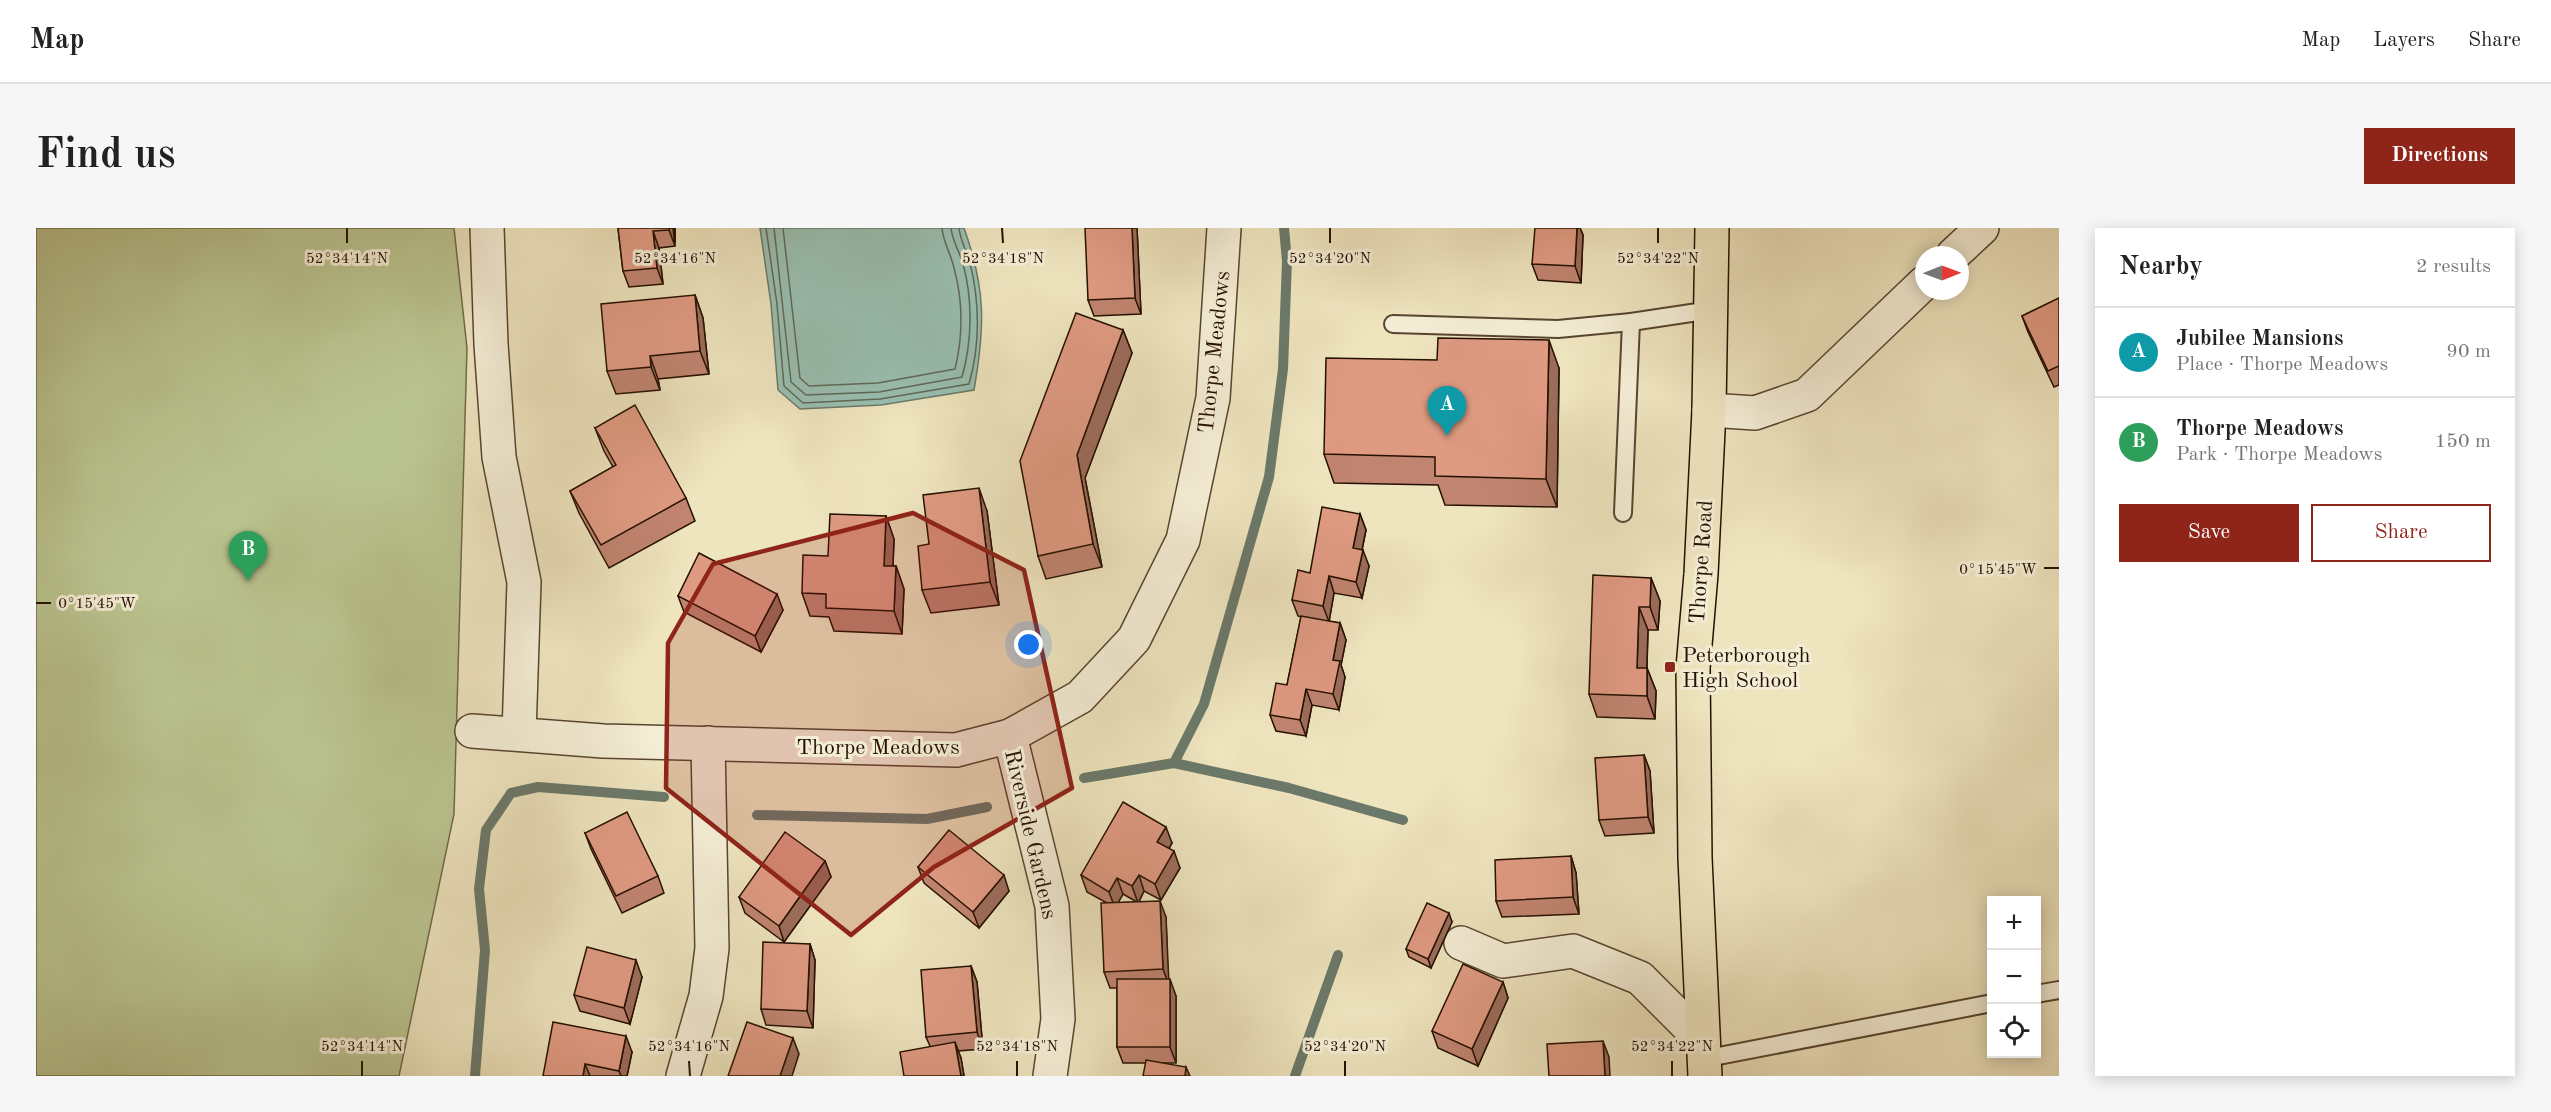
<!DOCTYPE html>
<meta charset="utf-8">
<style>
:root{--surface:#fff;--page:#f6f6f6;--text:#222;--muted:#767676;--line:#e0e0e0;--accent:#8f2418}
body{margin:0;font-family:"Old Standard TT",serif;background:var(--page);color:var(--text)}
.controls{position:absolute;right:18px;bottom:18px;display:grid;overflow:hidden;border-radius:0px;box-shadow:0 3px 15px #0003}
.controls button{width:54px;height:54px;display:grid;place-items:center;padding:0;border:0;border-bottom:2px solid var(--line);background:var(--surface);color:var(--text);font:30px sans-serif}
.compass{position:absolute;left:1879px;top:18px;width:54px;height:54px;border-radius:50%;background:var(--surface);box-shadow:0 3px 15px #0003;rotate:89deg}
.you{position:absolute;left:993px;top:417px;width:21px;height:21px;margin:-15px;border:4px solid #fff;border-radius:50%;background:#1a73e8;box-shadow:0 0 0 9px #1a73e833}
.badge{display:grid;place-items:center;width:39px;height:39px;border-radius:50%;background:var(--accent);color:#fff;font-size:20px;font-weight:700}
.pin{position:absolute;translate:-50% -50px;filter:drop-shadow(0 2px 3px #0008)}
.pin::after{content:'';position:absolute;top:32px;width:21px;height:18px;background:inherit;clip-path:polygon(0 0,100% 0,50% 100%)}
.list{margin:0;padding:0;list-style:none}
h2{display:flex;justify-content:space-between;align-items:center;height:78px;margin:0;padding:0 24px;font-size:26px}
h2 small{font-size:20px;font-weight:400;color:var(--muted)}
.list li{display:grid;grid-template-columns:39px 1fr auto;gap:18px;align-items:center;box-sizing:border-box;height:90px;padding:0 24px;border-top:2px solid var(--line)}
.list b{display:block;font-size:22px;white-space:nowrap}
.list p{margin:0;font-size:20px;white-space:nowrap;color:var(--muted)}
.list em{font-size:20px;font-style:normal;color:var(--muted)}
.actions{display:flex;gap:12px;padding:18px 24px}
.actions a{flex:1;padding:14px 0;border:2px solid var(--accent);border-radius:0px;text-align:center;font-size:21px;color:var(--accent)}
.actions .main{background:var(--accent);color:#fff}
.icon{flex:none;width:33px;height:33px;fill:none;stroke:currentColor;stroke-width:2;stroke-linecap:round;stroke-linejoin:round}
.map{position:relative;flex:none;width:2023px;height:848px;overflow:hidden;border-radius:0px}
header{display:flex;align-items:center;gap:36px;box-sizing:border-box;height:84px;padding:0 30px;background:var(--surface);border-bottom:2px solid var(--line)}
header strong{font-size:28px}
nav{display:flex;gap:33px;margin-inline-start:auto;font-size:21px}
.intro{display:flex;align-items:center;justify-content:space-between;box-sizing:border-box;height:144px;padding:0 36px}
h1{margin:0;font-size:42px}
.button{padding:15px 27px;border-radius:0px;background:var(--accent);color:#fff;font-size:21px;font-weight:700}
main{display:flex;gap:36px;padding:0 36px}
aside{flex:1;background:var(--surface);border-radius:0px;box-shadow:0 3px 15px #0003}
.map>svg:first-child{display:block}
.green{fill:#bac490;stroke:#706a48;stroke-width:1.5}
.water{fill:#99bfb1;stroke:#6b796a;stroke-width:1.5}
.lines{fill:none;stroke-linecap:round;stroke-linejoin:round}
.shore{stroke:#5f6858;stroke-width:1.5}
.stream{stroke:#6b796a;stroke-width:10}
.service-casing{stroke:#574530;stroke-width:20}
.minor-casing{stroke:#574530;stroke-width:36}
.primary-casing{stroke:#251000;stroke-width:36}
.service{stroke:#f4edd5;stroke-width:16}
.minor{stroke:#f4edd5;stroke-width:33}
.primary{stroke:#eee4be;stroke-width:33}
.wall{fill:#c08470;stroke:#251000;stroke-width:1.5;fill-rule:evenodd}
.shaded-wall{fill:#9c6c5b;stroke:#251000;stroke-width:1.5}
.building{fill:#df9a82;stroke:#251000;stroke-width:1.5}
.marked{fill:#8f2418;fill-opacity:0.2;stroke:#8f2418;stroke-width:4.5;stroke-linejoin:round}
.ticks{fill:none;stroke:#251000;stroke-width:2}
.poi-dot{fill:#8f2418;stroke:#f4edd5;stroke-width:2}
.labels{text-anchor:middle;stroke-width:6;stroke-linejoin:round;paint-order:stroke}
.street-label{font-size:22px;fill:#251000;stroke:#f4edd5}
.poi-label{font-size:22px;fill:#251000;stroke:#f4edd5;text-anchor:start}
.ticks-label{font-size:15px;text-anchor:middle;fill:#251000;stroke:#f4edd5;stroke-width:6;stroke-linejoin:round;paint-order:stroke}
</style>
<header>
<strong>Map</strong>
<nav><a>Map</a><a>Layers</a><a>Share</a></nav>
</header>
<div class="intro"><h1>Find us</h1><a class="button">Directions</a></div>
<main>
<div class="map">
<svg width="2023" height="848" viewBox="0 0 2023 848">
<rect width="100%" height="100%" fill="#eee4be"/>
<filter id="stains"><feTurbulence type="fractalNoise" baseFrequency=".00333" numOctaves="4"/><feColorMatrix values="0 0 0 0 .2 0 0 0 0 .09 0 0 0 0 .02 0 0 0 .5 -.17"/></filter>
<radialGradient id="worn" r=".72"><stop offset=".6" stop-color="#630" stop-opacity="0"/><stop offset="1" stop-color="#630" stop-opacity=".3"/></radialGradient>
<!-- green -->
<polygon class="green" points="0,0 418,0 431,120 418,586 363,848 0,848"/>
<!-- water -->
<path class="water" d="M 724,0 L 928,0 C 950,61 949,99 938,162 L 845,177 L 764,181 L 742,162 L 735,76 Z"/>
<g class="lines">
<!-- shore -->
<g class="shore">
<path d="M 730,0 L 741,76 L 748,158 L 767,175 L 844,171 L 933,156 C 944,118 944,74 934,35 C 931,24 924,12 923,0"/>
<path d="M 738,0 L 755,154 L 770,167 L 843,164 L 926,149 C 936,114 937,72 927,36 C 924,24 916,13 915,0"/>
<path d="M 747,0 L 764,150 L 773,158 L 842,155 L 919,141 C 927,108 927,73 918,40 C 915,26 907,14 906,0"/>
</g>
<!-- stream -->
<g class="stream">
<polyline points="1138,535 1253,560 1367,592"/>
<polyline points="1048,550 1138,535 1168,476 1233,249 1247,141 1251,33 1248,0"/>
<polyline points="721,587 891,591 951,579"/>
<polyline points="439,848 449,722 443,661 450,602 475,565 502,559 628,569"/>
<polyline points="1259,848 1302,727"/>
</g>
<defs>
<g id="service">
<polyline points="1357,96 1522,101 1595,94 1675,82"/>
<polyline points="1587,285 1595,94"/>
<polyline points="2000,766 2023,762"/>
<polyline points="1667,831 1956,775"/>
</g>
<g id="minor">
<polyline points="451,0 455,116 463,229 488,354 483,506"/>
<polyline points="1917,27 1946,0"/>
<polyline points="1673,182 1719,185 1771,167 1888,55"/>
<polyline points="436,503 567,513 920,522 974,508 1044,469 1098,411 1147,312 1177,170 1188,0"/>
<polyline points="974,508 1016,678 1022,791 1014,848"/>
<polyline points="1425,715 1467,733 1537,723 1604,750 1667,813"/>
<polyline points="647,848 670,768 676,720 672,515"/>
</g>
<polyline id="primary" points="1669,848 1659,630 1657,440 1665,346 1673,182 1676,0"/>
</defs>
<!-- service casing -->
<use href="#service" class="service-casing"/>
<!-- minor casing -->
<use href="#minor" class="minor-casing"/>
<!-- primary casing -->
<use href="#primary" class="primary-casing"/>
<!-- service -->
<use href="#service" class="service"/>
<!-- minor -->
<use href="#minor" class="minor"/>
<!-- primary -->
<use href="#primary" class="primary"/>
</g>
<!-- wall -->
<g class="wall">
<polygon points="582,0 637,0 639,18 623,20 627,56 593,59 587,43"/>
<polygon points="1101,0 1105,86 1058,88 1052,72"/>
<polygon points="1541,0 1544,0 1547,7 1545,55 1502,52 1496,36"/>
<polygon points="659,67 667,90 673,146 622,151 624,162 580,166 571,143"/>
<polygon points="2023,70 2023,157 2018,159 1992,104 1986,88"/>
<polygon points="1087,102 1096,125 1049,250 1066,339 1010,351 1002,328"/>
<polygon points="1523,140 1521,279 1409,277 1402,257 1298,255 1288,226"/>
<polygon points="559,200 650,270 659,293 573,340 543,285 534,263 577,239 568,223"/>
<polygon points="951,283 963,377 895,385 886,362 893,316"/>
<polygon points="1324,286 1330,302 1326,322 1333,338 1326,370 1298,365 1293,393 1304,395 1310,412 1305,437 1309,449 1303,482 1276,477 1270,508 1240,503 1234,487 1251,457 1265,389 1262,388 1256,372 1274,345"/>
<polygon points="850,288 858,311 857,338 860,338 868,361 866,406 798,403 793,389 774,388 766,365 792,328"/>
<polygon points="1615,350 1624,373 1622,402 1612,402 1611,440 1620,463 1619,491 1561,489 1553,466"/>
<polygon points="642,368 747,382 725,424 648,384"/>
<polygon points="1608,527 1614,543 1618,605 1569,608 1563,592"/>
<polygon points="549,605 622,648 628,665 586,685 555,621"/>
<path d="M 1136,615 L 1133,621 L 1144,640 L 1125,672 L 1108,663 L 1103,674 L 1130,689 L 1132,751 L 1140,768 L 1140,835 L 1087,835 L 1081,819 L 1081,760 L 1074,760 L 1068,744 L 1071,675 L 1051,664 L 1045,647 ZM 1087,666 L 1101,674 L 1082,675 Z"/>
<polygon points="1535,628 1540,645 1543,686 1466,689 1460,673"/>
<polygon points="789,633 795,649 748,714 709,685 703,669"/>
<polygon points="882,639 973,663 943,700 888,655"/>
<polygon points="1416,694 1395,740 1373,729 1370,721"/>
<polygon points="774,716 779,732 777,800 730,797 725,781"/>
<polygon points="935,738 941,754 947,821 922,823 925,830 928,848 868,848 894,818 890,809"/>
<polygon points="606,749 594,796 544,783 538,767"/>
<polygon points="1467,754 1472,770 1442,838 1402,820 1396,803"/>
<polygon points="596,824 591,848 507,848"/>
</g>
<!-- shaded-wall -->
<g class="shaded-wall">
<polygon points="633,0 637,0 639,18 633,2"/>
<polygon points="1096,0 1101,0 1105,86 1099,70"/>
<polygon points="1541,0 1544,0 1547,7 1545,55 1539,38"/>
<polygon points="617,3 623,20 627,56 621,40"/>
<polygon points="659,67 667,90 673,146 664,123"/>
<polygon points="1087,102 1096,125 1049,250 1066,339 1057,316 1041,227"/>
<polygon points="1513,112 1523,140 1521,279 1510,251"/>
<polygon points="614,128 622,151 624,162 615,139"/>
<polygon points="943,260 951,283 963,377 954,354"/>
<polygon points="1324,286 1330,302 1323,336 1317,320"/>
<polygon points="850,288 858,311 856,361 848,338"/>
<polygon points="1327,322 1333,338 1326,370 1320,354"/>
<polygon points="860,338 868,361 866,406 858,383"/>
<polygon points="1293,348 1298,365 1293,394 1287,378"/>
<polygon points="1615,350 1624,373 1622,402 1614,379"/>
<polygon points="741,366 747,382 725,424 719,408"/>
<polygon points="1603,379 1612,402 1610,463 1601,440"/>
<polygon points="1304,395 1310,412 1305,437 1309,449 1303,482 1297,466 1297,432"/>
<polygon points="1611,440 1620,463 1619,491 1611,468"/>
<polygon points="1270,461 1276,477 1270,508 1264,492"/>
<polygon points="1608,527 1614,543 1618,605 1612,589"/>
<polygon points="1130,599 1136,615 1127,630 1121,614"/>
<polygon points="1138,623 1144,640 1125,672 1119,656"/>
<polygon points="1535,628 1540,645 1543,686 1537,669"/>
<polygon points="789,633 795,649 748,714 743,698"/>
<polygon points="968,647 973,663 943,700 937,684"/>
<polygon points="1103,647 1108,663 1102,675 1096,658"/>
<polygon points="1081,650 1087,666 1079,680 1073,664"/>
<polygon points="1124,673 1130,689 1133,757 1127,741"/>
<polygon points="1413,685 1416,694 1395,740 1392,731"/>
<polygon points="774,716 779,732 777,800 771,783"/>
<polygon points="600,732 606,749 594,796 588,780"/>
<polygon points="935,738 941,754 947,821 941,804"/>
<polygon points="1134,751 1140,768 1140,835 1134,819"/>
<polygon points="1467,754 1472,770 1442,838 1436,821"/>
<polygon points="590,808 596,824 591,848 585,848 583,843"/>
<polygon points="757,810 763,826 756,848 744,848"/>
<polygon points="1567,813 1573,829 1574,848 1569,848"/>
<polygon points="919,814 925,830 928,848 925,848"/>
<polygon points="549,836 554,848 547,848"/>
<polygon points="1150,839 1154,848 1149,848"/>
</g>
<!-- building -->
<g class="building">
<polygon points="582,0 633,0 633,2 617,3 621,40 587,43"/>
<polygon points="1049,0 1096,0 1099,70 1052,72"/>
<polygon points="1499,0 1541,0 1539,38 1496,36"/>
<polygon points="659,67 664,123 614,128 615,139 571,143 565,76"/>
<polygon points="2023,70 2023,138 2012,143 1986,88"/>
<polygon points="1040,85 1087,102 1041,227 1057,316 1002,328 984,233"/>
<polygon points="1402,110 1513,112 1510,251 1399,248 1399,229 1288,226 1290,130 1401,132"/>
<polygon points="599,177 650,270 565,317 534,263 580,237 559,200"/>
<polygon points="943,260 954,354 886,362 882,318 893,316 887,267"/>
<polygon points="1286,279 1324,286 1317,320 1327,322 1320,354 1293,348 1287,378 1256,372 1262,342 1274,345"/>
<polygon points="794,286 850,288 848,338 860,338 858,383 790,380 790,366 766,365 767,327 792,328"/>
<polygon points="663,325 741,366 719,408 642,368"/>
<polygon points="1557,347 1615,350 1614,379 1603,379 1601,440 1611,440 1611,468 1553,466"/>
<polygon points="1265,388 1304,395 1297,432 1304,433 1297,466 1270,461 1264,492 1234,487 1240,455 1251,457"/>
<polygon points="1608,527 1612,589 1563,592 1559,530"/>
<polygon points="1087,574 1130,599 1121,614 1138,623 1119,656 1103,647 1096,658 1081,650 1073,664 1045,647"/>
<polygon points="591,584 622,648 580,668 549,605"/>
<polygon points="913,602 968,647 937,684 882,639"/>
<polygon points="749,604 789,633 743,698 703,669"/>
<polygon points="1535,628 1537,669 1460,673 1459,632"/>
<polygon points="1124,673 1127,741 1068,744 1065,675"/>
<polygon points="1391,675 1413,685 1392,731 1370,721"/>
<polygon points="727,714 774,716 771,783 725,781"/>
<polygon points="551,719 600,732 588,780 538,767"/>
<polygon points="1427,736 1467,754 1436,821 1396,803"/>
<polygon points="935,738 941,804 890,809 885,742"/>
<rect x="1081" y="751" width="53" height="68"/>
<polygon points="517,794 590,808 583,843 549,836 547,848 507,848"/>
<polygon points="711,794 757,810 744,848 692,848"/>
<polygon points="1567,813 1569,848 1513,848 1511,816"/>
<polygon points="919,814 925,848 868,848 864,824"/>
<polygon points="1110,832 1150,839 1149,848 1107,848"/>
</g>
<!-- marked area -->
<path class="marked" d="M 877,285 L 988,342 L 1036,560 L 898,639 L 815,707 L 630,560 L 632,415 L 677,336 Z"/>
<!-- ticks -->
<path class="ticks" d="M 311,0 L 311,15M 639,0 L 639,15M 966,0 L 967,15M 1294,0 L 1294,15M 1622,0 L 1622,15M 2008,340 L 2023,340M 0,375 L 15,375M 326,833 L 326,848M 653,833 L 654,848M 981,833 L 981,848M 1309,833 L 1309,848M 1636,833 L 1636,848"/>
<!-- markers -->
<rect class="poi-dot" x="1628" y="433" width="12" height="12" rx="3"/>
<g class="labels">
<!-- street labels -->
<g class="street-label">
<text transform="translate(1177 124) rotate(-84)" y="8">Thorpe Meadows</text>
<text transform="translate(1664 334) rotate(-86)" y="8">Thorpe Road</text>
<text x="842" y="526">Thorpe Meadows</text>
<text transform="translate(996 606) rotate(77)" y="8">Riverside Gardens</text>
</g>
<!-- poi labels -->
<g class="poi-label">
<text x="1646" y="434">Peterborough<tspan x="1646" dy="25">High School</tspan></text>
</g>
</g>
<g class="ticks-label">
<text x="311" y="35">52°34'14"N</text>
<text x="639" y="35">52°34'16"N</text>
<text x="967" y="35">52°34'18"N</text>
<text x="1294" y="35">52°34'20"N</text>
<text x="1622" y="35">52°34'22"N</text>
<text x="1962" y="346">0°15'45"W</text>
<text x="61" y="380">0°15'45"W</text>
<text x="326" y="823">52°34'14"N</text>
<text x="653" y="823">52°34'16"N</text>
<text x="981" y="823">52°34'18"N</text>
<text x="1309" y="823">52°34'20"N</text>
<text x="1636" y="823">52°34'22"N</text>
</g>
<rect width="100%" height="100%" filter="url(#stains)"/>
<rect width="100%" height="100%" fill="url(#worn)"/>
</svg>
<div class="controls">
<button>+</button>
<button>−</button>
<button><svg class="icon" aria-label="locate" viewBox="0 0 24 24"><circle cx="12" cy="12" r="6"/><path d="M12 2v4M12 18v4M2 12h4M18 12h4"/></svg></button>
</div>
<svg class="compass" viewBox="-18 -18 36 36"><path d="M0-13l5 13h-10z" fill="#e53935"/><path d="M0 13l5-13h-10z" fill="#767676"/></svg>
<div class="you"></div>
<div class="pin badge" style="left:1411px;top:208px;background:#0f9aa8">A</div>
<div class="pin badge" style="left:212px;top:353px;background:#2e9e5b">B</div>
</div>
<aside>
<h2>Nearby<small>2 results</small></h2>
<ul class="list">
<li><span class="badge" style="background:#0f9aa8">A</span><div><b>Jubilee Mansions</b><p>Place · Thorpe Meadows</p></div><em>90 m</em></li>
<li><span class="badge" style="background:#2e9e5b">B</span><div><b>Thorpe Meadows</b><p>Park · Thorpe Meadows</p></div><em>150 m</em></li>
</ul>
<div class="actions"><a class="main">Save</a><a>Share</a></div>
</aside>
</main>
